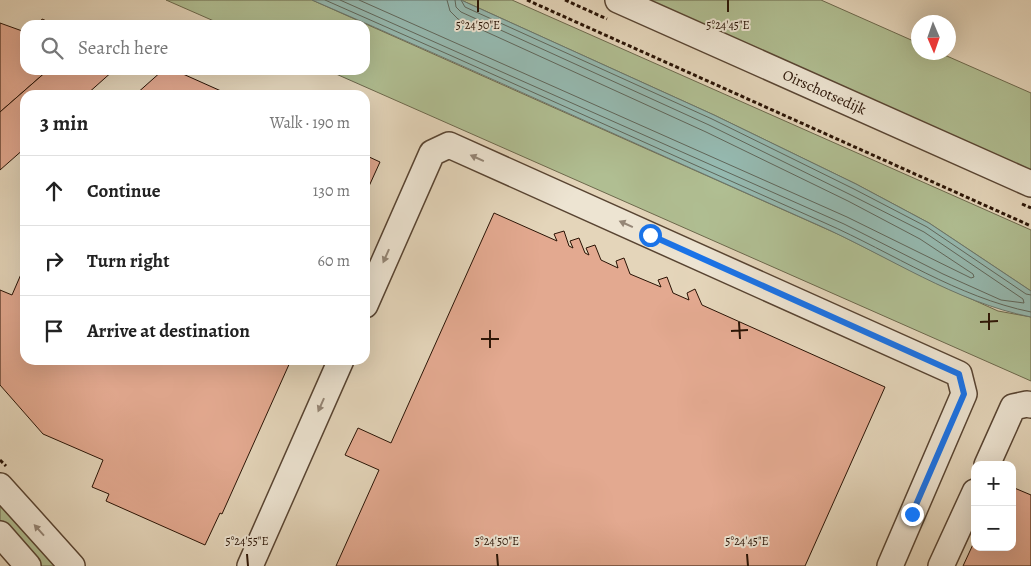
<!DOCTYPE html>
<meta charset="utf-8">
<style>
:root{--surface:#fff;--page:#f2f2f2;--text:#222;--muted:#767676;--line:#e0e0e0}
body{margin:0;font-family:Alegreya,serif;background:var(--page);color:var(--text)}
.controls{position:absolute;right:15px;bottom:15px;display:grid;overflow:hidden;border-radius:10px;box-shadow:0 5px 20px #0002}
.controls button{width:45px;height:45px;display:grid;place-items:center;padding:0;border:0;border-bottom:1px solid var(--line);background:var(--surface);color:var(--text);font:25px sans-serif}
.compass{position:absolute;left:911px;top:15px;width:45px;height:45px;border-radius:50%;background:var(--surface);box-shadow:0 5px 20px #0002;rotate:178deg}
.stop{position:absolute;width:15px;height:15px;margin:-11px;border:4px solid #1a73e8;border-radius:50%;background:#fff}
.stop.end{background:#1a73e8;border-color:#fff;box-shadow:0 1px 5px #0008}
.list{margin:0;padding:0;list-style:none}
h2{display:flex;justify-content:space-between;align-items:center;height:65px;margin:0;padding:0 20px;font-size:21px}
h2 small{font-size:16px;font-weight:400;color:var(--muted)}
.list li{display:grid;grid-template-columns:32px 1fr auto;gap:15px;align-items:center;box-sizing:border-box;height:70px;padding:0 20px;border-top:1px solid var(--line)}
.list b{display:block;font-size:19px;white-space:nowrap}
.list em{font-size:16px;font-style:normal;color:var(--muted)}
.icon{flex:none;width:28px;height:28px;fill:none;stroke:currentColor;stroke-width:2;stroke-linecap:round;stroke-linejoin:round}
.map{position:relative;flex:none;width:1031px;height:566px;overflow:hidden}
.search{position:absolute;background:var(--surface);box-shadow:0 5px 20px #0002;left:20px;top:20px;width:350px;height:55px;display:flex;align-items:center;gap:12px;box-sizing:border-box;padding:0 18px;border-radius:15px;color:var(--muted);font-size:19px}
.panel{position:absolute;background:var(--surface);box-shadow:0 5px 20px #0002;left:20px;top:90px;width:350px;height:275px;border-radius:15px}
.map>svg:first-child{display:block}
.green{fill:#b0be92;stroke:#6c684c}
.water{fill:#95b9b0;stroke:#6a776c}
.lines{fill:none;stroke-linecap:round;stroke-linejoin:round}
.shore{stroke:#5f665a;stroke-width:1}
.building{fill:#e3a990;stroke:#291305}
.minor-casing{stroke:#584432;stroke-width:28}
.path{stroke:#291305;stroke-width:3;stroke-dasharray:4 2.5;stroke-linecap:butt}
.minor{stroke:#ede4d2;stroke-width:25}
.oneway{fill:#958676}
.route{stroke:#1a73e8;stroke-width:6}
.ticks{fill:none;stroke:#291305;stroke-width:2}
.labels{text-anchor:middle;stroke-width:4;stroke-linejoin:round;paint-order:stroke}
.street-label{font-size:15px;fill:#291305;stroke:#ede4d2}
.ticks-label{font-size:12px;text-anchor:middle;fill:#291305;stroke:#ede4d2;stroke-width:4;stroke-linejoin:round;paint-order:stroke}
</style>
<div class="map">
<svg width="1031" height="566" viewBox="0 0 1031 566">
<rect width="100%" height="100%" fill="#e4d5ba"/>
<filter id="stains"><feTurbulence type="fractalNoise" baseFrequency=".004" numOctaves="4"/><feColorMatrix values="0 0 0 0 .2 0 0 0 0 .09 0 0 0 0 .02 0 0 0 .5 -.17"/></filter>
<radialGradient id="worn" r=".72"><stop offset=".6" stop-color="#630" stop-opacity="0"/><stop offset="1" stop-color="#630" stop-opacity=".3"/></radialGradient>
<!-- green -->
<g class="green">
<polygon points="166,0 312,0 840,235 938,284 998,311 1031,317 1031,381 327,70 365,70 365,25 223,25"/>
<polygon points="461,0 512,0 1031,230 1031,291 929,223 856,184 714,115"/>
<polygon points="643,0 821,0 918,43 918,52 940,53 1031,93 1031,171"/>
<polygon points="0,499 59,566 38,566 0,523"/>
</g>
<!-- water -->
<path class="water" d="M 312,0 L 461,0 L 714,115 L 856,184 L 929,223 L 1031,291 L 1031,317 C 955,302 888,256 818,225 C 649,150 481,73 312,0 Z"/>
<g class="lines">
<!-- shore -->
<g class="shore">
<path d="M 325,0 C 492,73 658,149 825,223 C 893,253 957,297 1031,312"/>
<polyline points="340,0 844,224 943,274 1001,300 1024,303 1023,299 924,232 851,195 709,125 461,12 456,7 455,0"/>
<polyline points="359,0 847,217 971,278 974,277 973,274 920,239 848,201 706,132 458,19 450,11 447,0"/>
<polyline points="461,0 465,7 712,119 854,189 927,227 1026,294 1031,295"/>
</g>
</g>
<!-- building -->
<g class="building">
<polygon points="42,19 56,25 39,25"/>
<polygon points="0,23 25,32 25,70 48,70 0,112"/>
<polygon points="48,70 114,70 86,95 25,95 25,148 0,170 0,112"/>
<polygon points="163,70 174,70 230,95 135,95"/>
<polygon points="365,151 367,156 380,162 365,195"/>
<polygon points="494,213 557,241 554,234 564,231 569,246 573,248 570,241 579,238 585,253 589,255 586,248 595,245 601,260 618,268 616,261 624,258 630,274 661,287 658,280 667,277 673,293 689,300 687,293 695,289 702,305 885,387 805,566 336,566 379,470 345,455 358,428 391,443"/>
<polygon points="25,265 25,360 291,360 222,514 220,513 205,545 106,501 109,494 92,487 103,460 43,434 0,385 0,290 12,295"/>
<polygon points="1012,487 1031,495 1031,566 963,566 975,540 975,547 1012,547"/>
</g>
<g class="lines">
<defs>
<g id="minor">
<path id="s1" d="M 618,0 L 1031,184"/>
<polyline points="365,305 432,153 449,145 959,374 964,394 890,566"/>
<polyline points="987,465 1013,407 1027,404 1031,405"/>
<polyline points="0,486 72,566"/>
<polyline points="0,534 28,566"/>
<polyline points="250,566 341,360"/>
<polyline points="941,566 975,492"/>
</g>
</defs>
<!-- minor casing -->
<use href="#minor" class="minor-casing"/>
<!-- path -->
<g class="path">
<polyline points="527,0 1031,226"/>
<polyline points="565,0 607,19"/>
<polyline points="1022,204 1031,208"/>
<polyline points="0,460 6,466"/>
</g>
<!-- minor -->
<use href="#minor" class="minor"/>
</g>
<!-- one-way arrows -->
<defs><path id="oneway-solid" d="M-6-.8H1V-3.2L6.5 0L1 3.2V.8H-6Z" transform="scale(1.25)"/></defs>
<g class="oneway">
<use href="#oneway-solid" transform="translate(477 158) rotate(-156)"/>
<use href="#oneway-solid" transform="translate(626 224) rotate(-156)"/>
<use href="#oneway-solid" transform="translate(386 256) rotate(114)"/>
<use href="#oneway-solid" transform="translate(321 405) rotate(114)"/>
<use href="#oneway-solid" transform="translate(39 530) rotate(-132)"/>
</g>
<g class="lines">
<!-- route -->
<polyline class="route" points="650,235 959,374 964,394 912,514"/>
</g>
<!-- ticks -->
<path class="ticks" d="M 478,0 L 478,12M 728,0 L 728,12M 989,313 L 989,330M 739,322 L 740,339M 980,322 L 998,321M 490,330 L 490,348M 731,331 L 748,330M 481,339 L 499,339M 247,554 L 248,566M 497,554 L 498,566M 747,554 L 748,566"/>
<g class="labels">
<!-- street labels -->
<g class="street-label">
<text dy="5" stroke="none"><textPath href="#s1" startOffset="226">Oirschotsedijk</textPath></text>
</g>
</g>
<g class="ticks-label">
<text x="478" y="29">5°24'50"E</text>
<text x="728" y="29">5°24'45"E</text>
<text x="247" y="545">5°24'55"E</text>
<text x="497" y="545">5°24'50"E</text>
<text x="747" y="545">5°24'45"E</text>
</g>
<rect width="100%" height="100%" filter="url(#stains)"/>
<rect width="100%" height="100%" fill="url(#worn)"/>
</svg>
<div class="controls">
<button>+</button>
<button>−</button>
</div>
<svg class="compass" viewBox="-18 -18 36 36"><path d="M0-13l5 13h-10z" fill="#e53935"/><path d="M0 13l5-13h-10z" fill="#767676"/></svg>
<div class="stop" style="left:650px;top:235px"></div>
<div class="stop end" style="left:912px;top:514px"></div>
<div class="search"><svg class="icon" aria-label="search" viewBox="0 0 24 24"><circle cx="10" cy="10" r="6"/><path d="M15 15l6 6"/></svg>Search here</div>
<section class="panel">
<h2>3 min<small>Walk · 190 m</small></h2>
<ul class="list">
<li><svg class="icon" aria-label="ahead" viewBox="0 0 24 24"><path d="M12 20V5M6 11l6-6 6 6"/></svg><div><b>Continue</b></div><em>130 m</em></li>
<li><svg class="icon" aria-label="right" viewBox="0 0 24 24"><path d="M7 20v-9h11M14 6l5 5-5 5"/></svg><div><b>Turn right</b></div><em>60 m</em></li>
<li><svg class="icon" aria-label="arrive" viewBox="0 0 24 24"><path d="M6 21V4h12l-3 4 3 4H6"/></svg><div><b>Arrive at destination</b></div></li>
</ul>
</section>
</div>
